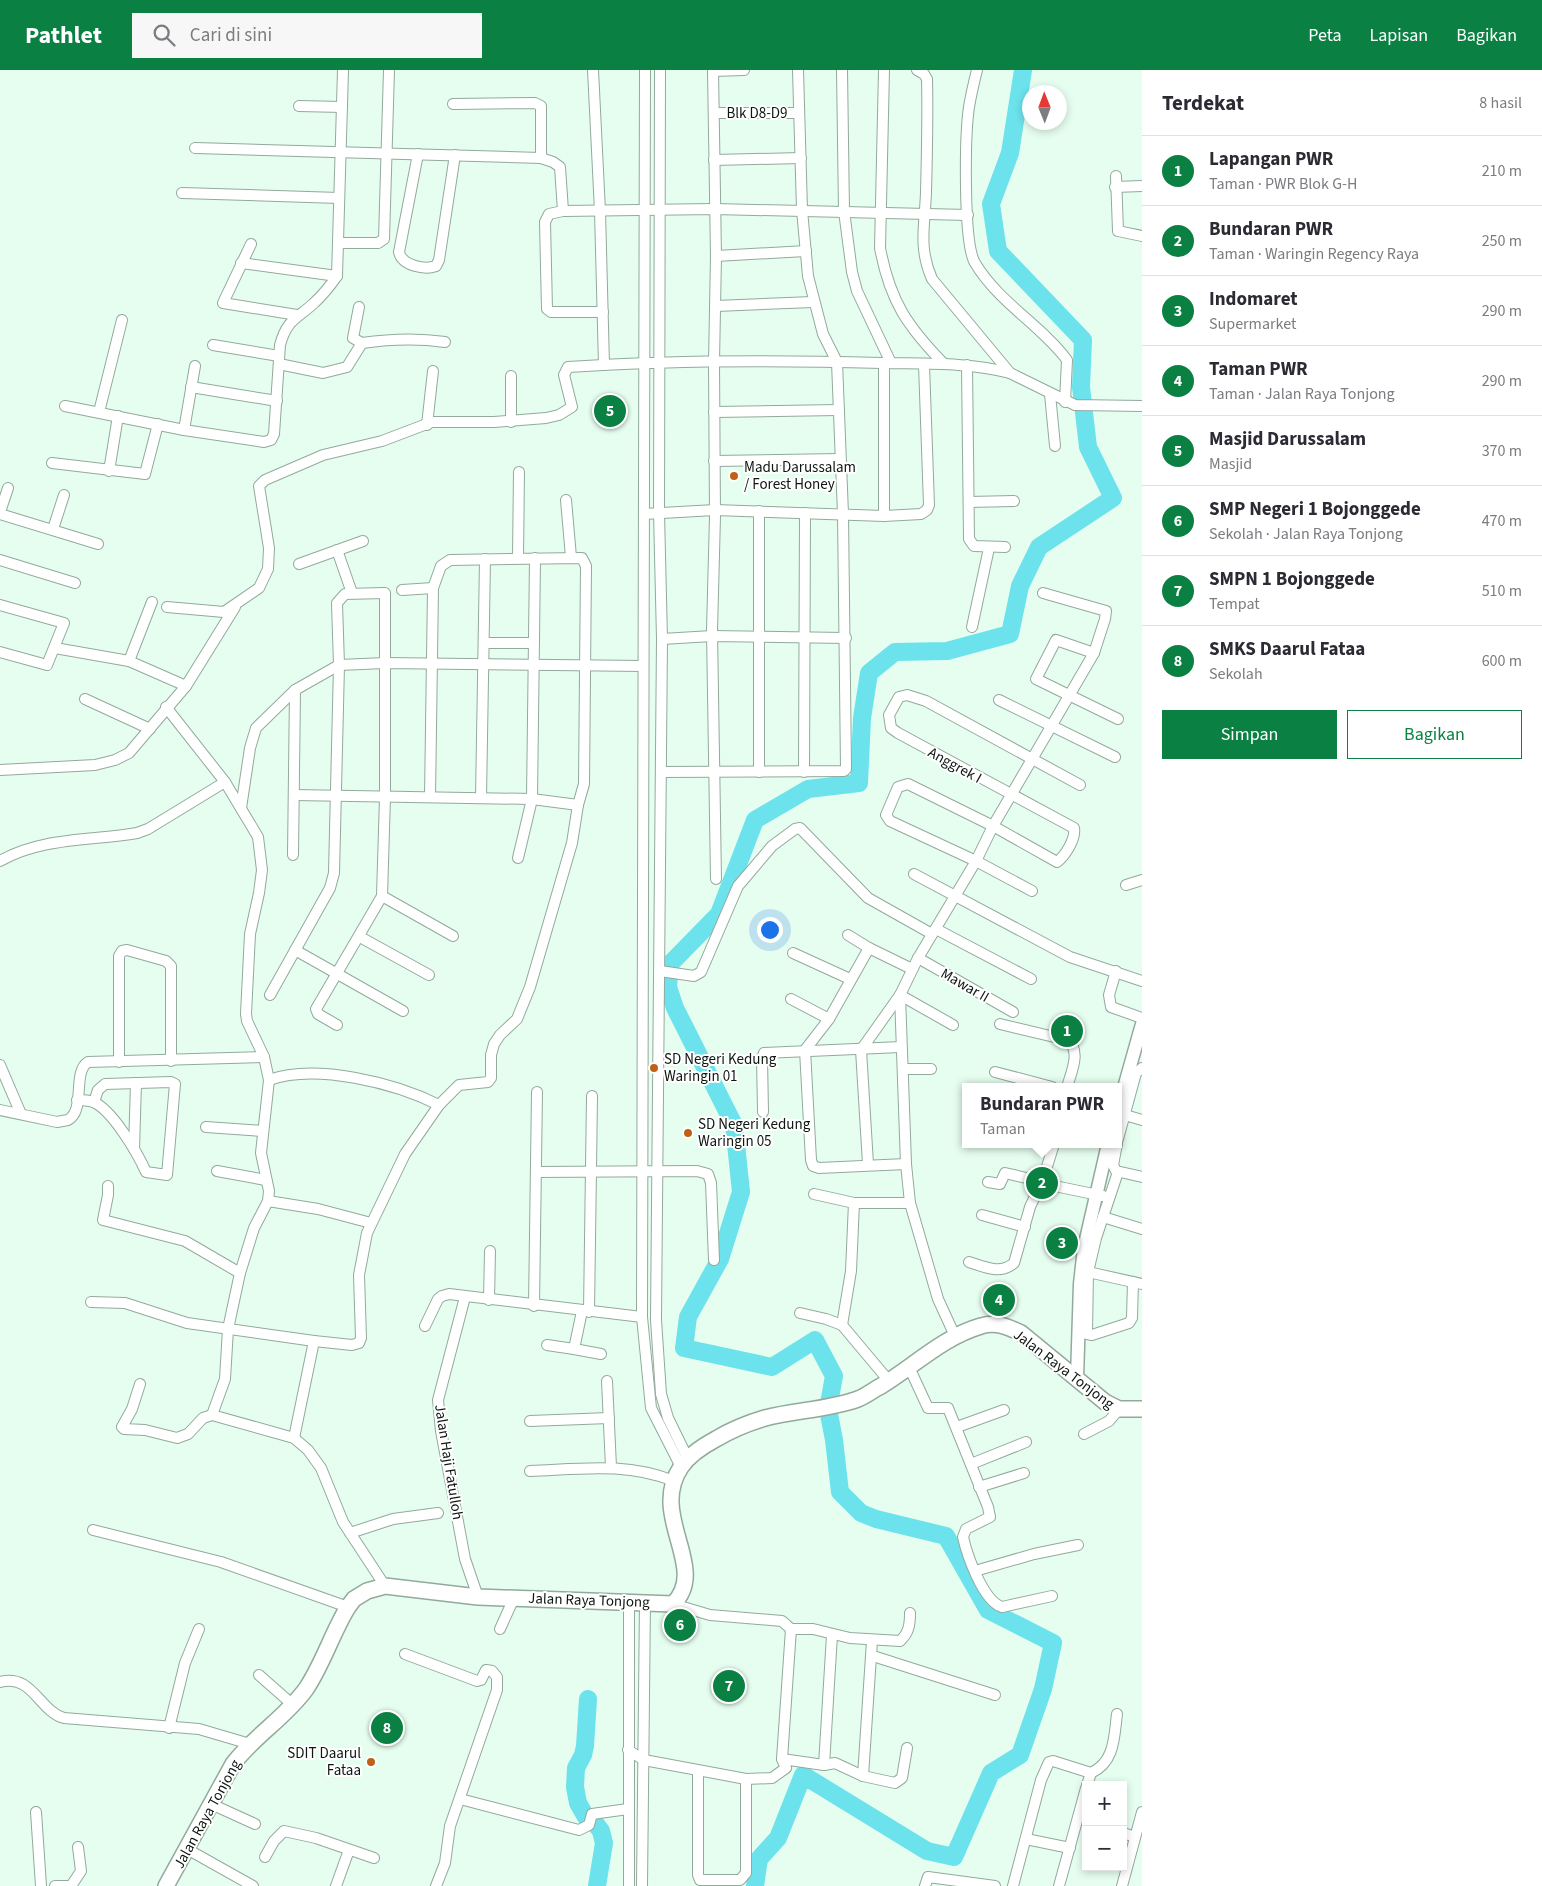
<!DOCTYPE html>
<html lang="id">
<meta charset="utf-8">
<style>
:root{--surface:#fff;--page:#f7f7f7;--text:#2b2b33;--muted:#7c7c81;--line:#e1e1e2;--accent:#0b8043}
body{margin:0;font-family:"Source Sans 3",sans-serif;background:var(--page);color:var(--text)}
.controls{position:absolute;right:15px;bottom:15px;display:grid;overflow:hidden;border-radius:0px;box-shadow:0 2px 8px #0003}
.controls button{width:45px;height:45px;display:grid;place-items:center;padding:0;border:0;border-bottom:1px solid var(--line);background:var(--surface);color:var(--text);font:25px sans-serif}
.compass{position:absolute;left:1022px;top:15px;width:45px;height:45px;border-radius:50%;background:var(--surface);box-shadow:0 2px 8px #0003;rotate:359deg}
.you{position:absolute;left:769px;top:859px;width:18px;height:18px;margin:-12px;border:4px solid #fff;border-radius:50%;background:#1a73e8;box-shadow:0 0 0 8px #1a73e833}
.badge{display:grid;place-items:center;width:32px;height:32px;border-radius:50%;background:var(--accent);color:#fff;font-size:16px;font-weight:700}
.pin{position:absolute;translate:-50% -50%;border:2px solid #fff;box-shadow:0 1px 5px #0006}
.popup{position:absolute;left:962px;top:1013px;width:160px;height:65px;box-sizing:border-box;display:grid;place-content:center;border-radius:0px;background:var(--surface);filter:drop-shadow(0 1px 4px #0005);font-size:16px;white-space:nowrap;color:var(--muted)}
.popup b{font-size:19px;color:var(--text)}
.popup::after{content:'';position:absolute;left:50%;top:100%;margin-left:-10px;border:10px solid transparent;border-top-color:var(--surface)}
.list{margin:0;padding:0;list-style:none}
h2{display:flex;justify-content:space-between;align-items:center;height:65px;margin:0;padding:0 20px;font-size:21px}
h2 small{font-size:16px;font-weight:400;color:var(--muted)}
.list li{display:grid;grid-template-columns:32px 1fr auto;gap:15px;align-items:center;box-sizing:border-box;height:70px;padding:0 20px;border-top:1px solid var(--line)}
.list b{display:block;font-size:19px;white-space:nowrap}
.list p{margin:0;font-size:16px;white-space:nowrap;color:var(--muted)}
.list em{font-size:16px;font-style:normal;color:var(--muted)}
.actions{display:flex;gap:10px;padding:15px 20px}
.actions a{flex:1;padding:11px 0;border:1px solid var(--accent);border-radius:0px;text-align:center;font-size:18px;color:var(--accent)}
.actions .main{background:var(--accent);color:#fff}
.icon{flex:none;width:28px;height:28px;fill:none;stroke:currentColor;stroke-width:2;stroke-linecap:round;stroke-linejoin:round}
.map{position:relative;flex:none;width:1142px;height:1816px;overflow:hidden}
header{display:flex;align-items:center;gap:30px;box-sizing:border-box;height:70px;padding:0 25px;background:var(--accent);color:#fff}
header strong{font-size:24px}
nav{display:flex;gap:28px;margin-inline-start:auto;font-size:18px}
.search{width:350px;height:45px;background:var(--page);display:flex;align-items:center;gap:12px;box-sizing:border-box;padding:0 18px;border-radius:0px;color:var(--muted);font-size:19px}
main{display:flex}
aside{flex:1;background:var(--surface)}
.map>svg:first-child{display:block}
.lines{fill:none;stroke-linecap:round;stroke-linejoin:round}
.river{stroke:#6ce2ec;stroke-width:18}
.minor-casing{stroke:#93a99c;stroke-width:12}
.tertiary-casing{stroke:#93a99c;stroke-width:15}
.secondary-casing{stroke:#93a99c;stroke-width:18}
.minor{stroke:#fff;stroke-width:10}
.tertiary{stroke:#fff;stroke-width:12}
.secondary{stroke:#fff;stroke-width:15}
.poi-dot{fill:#c06119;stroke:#fff;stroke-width:2}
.labels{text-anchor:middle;stroke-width:4;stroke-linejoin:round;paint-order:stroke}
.street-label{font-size:15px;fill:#0d1611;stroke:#fff}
.poi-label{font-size:15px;fill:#0d1611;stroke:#fff;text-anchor:start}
</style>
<header>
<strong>Pathlet</strong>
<div class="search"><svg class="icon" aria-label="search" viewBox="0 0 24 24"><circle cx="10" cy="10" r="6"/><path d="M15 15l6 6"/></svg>Cari di sini</div>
<nav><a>Peta</a><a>Lapisan</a><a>Bagikan</a></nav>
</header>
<main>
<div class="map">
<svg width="1142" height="1816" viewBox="0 0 1142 1816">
<rect width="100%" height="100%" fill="#e6fef0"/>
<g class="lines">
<!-- river -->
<g class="river">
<polyline points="588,1629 585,1676 583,1685 576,1698 575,1717 578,1733 586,1747 595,1753 601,1761 604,1773 597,1816"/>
<polyline points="755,1816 759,1789 778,1768 803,1705 927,1781 954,1787 991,1703 1020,1685 1043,1619 1053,1573 988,1540 946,1466 876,1449 861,1443 840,1422 834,1370 828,1339 834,1306 815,1270 772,1297 684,1278 688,1247 720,1189 741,1122 734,1055 675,938 668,917 670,894 719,844 755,750 808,719 859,713 862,648 869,603 895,582 947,581 1010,564 1020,516 1039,477 1113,428 1088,377 1081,317 1083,270 998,181 991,134 1010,83 1023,0"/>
</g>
<defs>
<g id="minor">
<polyline points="593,0 600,141 604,295"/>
<polyline points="645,0 642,1247 651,1338 681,1397"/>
<polyline points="660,0 659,443 662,569 656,1250 661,1324 668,1348 688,1389"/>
<polyline points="713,0 716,186 714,292 715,446 712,561 716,809"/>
<polyline points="842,0 844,141 852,202 857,221 891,293"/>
<path d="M 884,0 L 880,178 C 890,231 907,256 944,294"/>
<path d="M 917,0 L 924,4 L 927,9 C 928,47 927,84 926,122 C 925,155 918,177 932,209 L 1010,303 L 1075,335 L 1142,336"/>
<path d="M 977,0 C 974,12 971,25 969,37 C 965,64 963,173 975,193 C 999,233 1041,255 1067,290 L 1065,332"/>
<polyline points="713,1 744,0"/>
<polyline points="453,34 535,33 541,36 541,88"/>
<polyline points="299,36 342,37"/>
<polyline points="714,43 799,43"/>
<polyline points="195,78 541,88 553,92 560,97 563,141"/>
<path d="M 418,84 L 399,182 C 402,196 425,200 436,196 L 439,190 L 455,85"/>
<polyline points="714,90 801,88"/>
<polyline points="1116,106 1118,161 1142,166"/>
<polyline points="1115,117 1142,116"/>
<polyline points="182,123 339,128"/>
<polyline points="338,173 378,173 384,169 389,0"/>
<polyline points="251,174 223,233 297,245"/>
<polyline points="716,186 806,181"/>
<polyline points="241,193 337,206"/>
<polyline points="716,236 813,232"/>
<polyline points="603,242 551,242 547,239 545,152 549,144 563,141 715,139 968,145"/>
<path d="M 362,273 C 390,269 417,268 445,272"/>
<polyline points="213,275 279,286"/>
<polyline points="884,293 884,446"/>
<polyline points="279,294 323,303 347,297 362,273 353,268 359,237"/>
<polyline points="967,295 969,469 974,476 1005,477"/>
<polyline points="191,317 277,331"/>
<polyline points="1050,324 1055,376"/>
<path d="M 65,336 L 184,360 L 264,372 L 271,370 L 274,364 L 280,275 C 287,249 297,249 314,233 C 323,225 330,216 337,206 L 343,0"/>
<polyline points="99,342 122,250"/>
<polyline points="714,342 839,340"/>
<polyline points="511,352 511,306"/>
<polyline points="427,355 433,301"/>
<polyline points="184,360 195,296"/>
<polyline points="714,391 840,389"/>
<polyline points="52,393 145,404 158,354"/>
<polyline points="109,401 118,346"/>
<polyline points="566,430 571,487"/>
<polyline points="969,432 1014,431"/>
<polyline points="0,442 8,418"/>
<polyline points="0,444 98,474"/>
<polyline points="644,444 715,440 884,446 921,444 927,440 929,435 924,295"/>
<polyline points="53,459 64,425"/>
<polyline points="337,480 352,523"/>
<polyline points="518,488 519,402"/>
<polyline points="0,490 75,513"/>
<polyline points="299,494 363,471"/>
<polyline points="402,520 433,518"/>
<polyline points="0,535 64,553 47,595 0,582"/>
<path d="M 167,537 L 224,542 L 259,518 L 268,499 L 269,478 L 259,416 L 265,410 L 323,385 L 382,371 L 432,352 L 494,352 L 546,348 L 559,345 L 572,337 L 564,305 L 568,297 C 672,290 777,290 882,293 C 925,294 968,292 1010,303"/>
<polyline points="972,557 989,478"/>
<polyline points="662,569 712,566 846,568"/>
<polyline points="484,573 534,573"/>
<polyline points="55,578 129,591 186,616"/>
<polyline points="1094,583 1056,570 1036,609 1118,649"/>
<polyline points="129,591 152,532"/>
<polyline points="85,629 150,659"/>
<polyline points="999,630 1115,687"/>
<polyline points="166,637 225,712 258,767 262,800 259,823 250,864 246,944 247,951 264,987 269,1010 261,1083 269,1121 268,1131 254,1158 240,1203 228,1259 225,1309 212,1345"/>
<polyline points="0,700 95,695 115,690 129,683 186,616 235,537"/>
<polyline points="661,702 844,701 846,699 843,444 837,292 823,264 808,206 802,140 798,0"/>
<polyline points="759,702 759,441"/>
<polyline points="804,702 805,443"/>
<polyline points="294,725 532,729 578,735"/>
<polyline points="481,728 485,489"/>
<polyline points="241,738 250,678 256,658 295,620 339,595 385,593 643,596"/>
<polyline points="293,785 295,620"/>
<polyline points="518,788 532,729 535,488"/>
<path d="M 0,791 C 42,767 91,771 137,763 L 148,759 L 225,712"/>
<polyline points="914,804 1070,887 1142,911"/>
<polyline points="1126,815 1142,810"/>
<path d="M 1032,821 L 976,791 L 890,751 L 886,745 L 898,717 L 908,714 L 993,756 L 1057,792 C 1065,786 1076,769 1074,758 L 898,663 L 891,658 L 889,645 L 899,627 L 907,625 L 926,631 L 1080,715"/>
<polyline points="382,826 453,866"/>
<polyline points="936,859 1031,909"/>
<polyline points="848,865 869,878"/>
<polyline points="360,867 429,905"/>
<polyline points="295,880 403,941"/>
<polyline points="793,883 850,909"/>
<polyline points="918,888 1013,942"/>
<polyline points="660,901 694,906 701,902 738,816 772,776 795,759 800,758 868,828 932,864"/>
<polyline points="1116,901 1109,925 1111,937 1142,948"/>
<polyline points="270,925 330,818 334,803 339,595 337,533 345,524 385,523 385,727 382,826 316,939 318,944 337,955"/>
<polyline points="791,929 829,949"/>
<path d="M 1000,954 L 1067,970 C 1082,980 1071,1003 1067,1017"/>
<polyline points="119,992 119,886 122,881 127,880 166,891 171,896 171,991"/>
<polyline points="0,995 21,1044"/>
<polyline points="903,999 931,999"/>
<polyline points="995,1002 1052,1017"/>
<path d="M 269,1010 C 316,993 395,1013 439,1035"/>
<path d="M 77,1030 C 82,1030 88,1030 93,1032 C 112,1039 138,1084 146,1102 L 167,1105 L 175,1014 L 171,1012 L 105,1014 L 98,1020 L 94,1032"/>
<path d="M 0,1040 L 57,1052 L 68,1050 C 86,1040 72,1002 88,992 L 264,987"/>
<polyline points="763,1042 762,988 764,983 901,977"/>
<polyline points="1125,1045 1142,1050"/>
<polyline points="206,1057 263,1061"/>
<polyline points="1118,1069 1136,1003 1142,998"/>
<polyline points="1117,1074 1113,1095 1116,1101 1142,1107"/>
<polyline points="134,1079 136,1013"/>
<polyline points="868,1094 861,980 900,925 953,955"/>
<polyline points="906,1094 819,1098 813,1096 811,1090 805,980 829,949 869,878 912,899"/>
<polyline points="217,1101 266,1110"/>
<circle cx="1041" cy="1112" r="10"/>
<polyline points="536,1102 697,1101 708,1104 711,1113 714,1190"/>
<polyline points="1118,1102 1096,1168 1088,1202 1087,1264 1092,1265 1129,1253 1132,1248 1133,1212"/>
<polyline points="1045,1103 1054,1074"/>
<polyline points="988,1112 1000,1114 1005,1103 1031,1109"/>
<polyline points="1050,1115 1103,1126"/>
<polyline points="108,1116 108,1125 103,1150 185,1171 240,1203"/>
<polyline points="814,1124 854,1133 910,1133"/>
<polyline points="268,1131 318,1139 371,1153"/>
<polyline points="982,1145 1025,1157"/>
<polyline points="1103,1147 1142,1159"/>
<path d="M 969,1192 C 985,1197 1000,1205 1014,1193 L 1030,1137 L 1037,1122"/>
<polyline points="1088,1202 1142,1214"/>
<polyline points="465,1227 438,1330 441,1361 465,1489 478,1527"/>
<polyline points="489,1230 490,1181"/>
<polyline points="91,1232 125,1233 187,1253 314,1271 294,1368"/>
<polyline points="534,1236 537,1022"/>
<polyline points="589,1242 592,1026"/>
<polyline points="800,1243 826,1249 842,1255 889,1311"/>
<polyline points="842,1255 851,1201 854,1133"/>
<polyline points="425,1256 438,1229 442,1226 449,1224 642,1247"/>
<polyline points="955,1266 938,1229 910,1133 906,1094 900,925 918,888 976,791 993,756 1094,583 1105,549 1106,541 1043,523"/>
<polyline points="314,1271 352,1275 359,1273 361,1268 359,1205 367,1163 405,1084 439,1035 459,1015 488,1012 491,1008 491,985 494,974 500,965 517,949 530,917 572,773 578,735 584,714 586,496 582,488 450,490 441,496 433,518 430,727"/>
<polyline points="547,1275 574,1279 582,1241"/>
<polyline points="574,1279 601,1284"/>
<path d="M 909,1297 L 928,1338 L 948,1338 L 988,1437 L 990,1447 L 966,1459 L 963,1467 C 967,1485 983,1531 1002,1537 L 1052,1526"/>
<polyline points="607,1311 611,1397"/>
<polyline points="140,1314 132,1339 122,1357 124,1359 145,1360 177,1368 188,1364 203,1348 212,1345 294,1368 308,1380 321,1398 343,1452 385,1516"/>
<polyline points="530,1351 609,1348"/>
<polyline points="957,1357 1004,1340"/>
<polyline points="1084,1364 1109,1351 1119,1339"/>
<polyline points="971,1394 1026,1372"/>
<path d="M 530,1401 C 581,1399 626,1392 674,1411"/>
<polyline points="979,1417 1024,1403"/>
<polyline points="93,1460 221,1492 348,1537"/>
<polyline points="350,1463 393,1449 438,1443"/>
<polyline points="975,1501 1034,1484 1078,1475"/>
<polyline points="629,1531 629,1816"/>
<path d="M 673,1534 L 710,1545 L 782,1551 L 791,1559 L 813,1559 L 850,1568 L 900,1571 C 909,1563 910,1554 910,1543"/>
<polyline points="500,1559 514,1528"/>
<polyline points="405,1584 477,1611 481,1610 486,1600 492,1601 497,1607 497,1620 450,1756 445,1793 436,1816"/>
<polyline points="873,1586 995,1625"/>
<polyline points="259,1605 293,1635"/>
<path d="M 0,1612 C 32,1603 39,1641 64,1648 L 199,1659 L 250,1674"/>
<polyline points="169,1658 185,1593 199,1559"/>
<polyline points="628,1680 644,1690 746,1709 772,1708 786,1698 782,1689 791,1559"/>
<polyline points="782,1689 824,1695 835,1693 863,1706 895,1713 902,1708 907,1678"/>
<polyline points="824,1695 832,1565"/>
<polyline points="698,1701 698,1805 700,1810 740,1810 746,1803 746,1709"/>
<polyline points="863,1706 872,1571"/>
<path d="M 1087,1715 L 1091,1703 C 1115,1692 1114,1667 1117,1644"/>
<polyline points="460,1729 579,1760 589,1755 592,1744 628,1739"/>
<polyline points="211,1734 255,1754"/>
<polyline points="36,1742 41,1816"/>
<polyline points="1123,1763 1135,1767"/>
<polyline points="1026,1769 1070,1778"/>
<polyline points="187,1779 253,1816"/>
<polyline points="265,1787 274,1771 284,1761 316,1768 374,1788"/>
<polyline points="55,1816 67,1816"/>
<polyline points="71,1816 81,1801 78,1777"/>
<polyline points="336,1816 349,1780"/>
<polyline points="642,1816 645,1531"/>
<polyline points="925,1816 928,1807 995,1816"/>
<polyline points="1013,1816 1041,1710 1049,1692 1053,1691 1091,1703"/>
<polyline points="1059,1816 1086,1718"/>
<polyline points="1122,1816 1142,1742"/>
</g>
<g id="tertiary">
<polyline points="1118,1039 1142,954"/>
<polyline points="1077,1308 1080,1214 1084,1178 1108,1074"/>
</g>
<path id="secondary" d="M 166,1816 L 233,1694 C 254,1666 285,1648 306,1619 C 323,1594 332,1563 348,1537 L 354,1529 L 367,1521 L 385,1516 L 478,1527 L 673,1534 C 710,1498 648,1446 681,1397 C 689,1385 703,1376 716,1369 C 731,1360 748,1353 765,1348 C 795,1340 828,1340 858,1329 C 866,1326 873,1320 881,1316 C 914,1296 943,1267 981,1256 C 996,1251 1008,1257 1021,1263 L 1105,1332 L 1119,1339 L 1142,1339"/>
</defs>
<!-- minor casing -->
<use href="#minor" class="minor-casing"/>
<!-- tertiary casing -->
<use href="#tertiary" class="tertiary-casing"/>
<!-- secondary casing -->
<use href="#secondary" class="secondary-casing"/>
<!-- minor -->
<use href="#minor" class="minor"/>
<!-- tertiary -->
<use href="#tertiary" class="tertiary"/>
<!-- secondary -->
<use href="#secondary" class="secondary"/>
</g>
<!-- markers -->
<g class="poi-dot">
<circle cx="734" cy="406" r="5"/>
<circle cx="654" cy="998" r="5"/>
<circle cx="688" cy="1063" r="5"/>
<circle cx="371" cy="1692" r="5"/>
</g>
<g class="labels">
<!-- street labels -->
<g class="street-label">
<text x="757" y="48">Blk D8-D9</text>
<text transform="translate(955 695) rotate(29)" y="5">Anggrek I</text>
<text transform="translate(965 915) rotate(30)" y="5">Mawar II</text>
<text transform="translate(1064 1299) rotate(37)" y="5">Jalan Raya Tonjong</text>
<text transform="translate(449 1392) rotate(81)" y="5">Jalan Haji Fatulloh</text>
<text transform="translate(589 1530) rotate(2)" y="5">Jalan Raya Tonjong</text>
<text transform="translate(207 1744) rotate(-61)" y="5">Jalan Raya Tonjong</text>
</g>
<!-- poi labels -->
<g class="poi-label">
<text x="744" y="402">Madu Darussalam<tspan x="744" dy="17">/ Forest Honey</tspan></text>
<text x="664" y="994">SD Negeri Kedung<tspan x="664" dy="17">Waringin 01</tspan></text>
<text x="698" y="1059">SD Negeri Kedung<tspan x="698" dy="17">Waringin 05</tspan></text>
<text x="361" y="1688" text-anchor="end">SDIT Daarul<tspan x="361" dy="17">Fataa</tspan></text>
</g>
</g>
</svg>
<div class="controls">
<button>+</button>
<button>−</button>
</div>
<svg class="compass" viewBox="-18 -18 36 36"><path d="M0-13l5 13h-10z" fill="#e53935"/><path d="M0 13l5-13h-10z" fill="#7c7c81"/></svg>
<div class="you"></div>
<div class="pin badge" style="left:1067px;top:961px">1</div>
<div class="pin badge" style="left:1042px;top:1113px">2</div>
<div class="popup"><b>Bundaran PWR</b>Taman</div>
<div class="pin badge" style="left:1062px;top:1173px">3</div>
<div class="pin badge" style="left:999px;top:1230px">4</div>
<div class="pin badge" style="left:610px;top:341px">5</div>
<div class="pin badge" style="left:680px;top:1555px">6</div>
<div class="pin badge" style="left:729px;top:1616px">7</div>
<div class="pin badge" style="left:387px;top:1658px">8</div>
</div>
<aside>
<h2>Terdekat<small>8 hasil</small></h2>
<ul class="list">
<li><span class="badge">1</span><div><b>Lapangan PWR</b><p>Taman · PWR Blok G-H</p></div><em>210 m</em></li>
<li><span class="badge">2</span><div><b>Bundaran PWR</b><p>Taman · Waringin Regency Raya</p></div><em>250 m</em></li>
<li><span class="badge">3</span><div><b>Indomaret</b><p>Supermarket</p></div><em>290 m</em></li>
<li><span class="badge">4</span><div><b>Taman PWR</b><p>Taman · Jalan Raya Tonjong</p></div><em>290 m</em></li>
<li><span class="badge">5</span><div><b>Masjid Darussalam</b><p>Masjid</p></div><em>370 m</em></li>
<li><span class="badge">6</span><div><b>SMP Negeri 1 Bojonggede</b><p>Sekolah · Jalan Raya Tonjong</p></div><em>470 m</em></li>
<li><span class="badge">7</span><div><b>SMPN 1 Bojonggede</b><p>Tempat</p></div><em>510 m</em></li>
<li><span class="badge">8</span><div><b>SMKS Daarul Fataa</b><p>Sekolah</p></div><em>600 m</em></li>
</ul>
<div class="actions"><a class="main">Simpan</a><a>Bagikan</a></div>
</aside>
</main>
